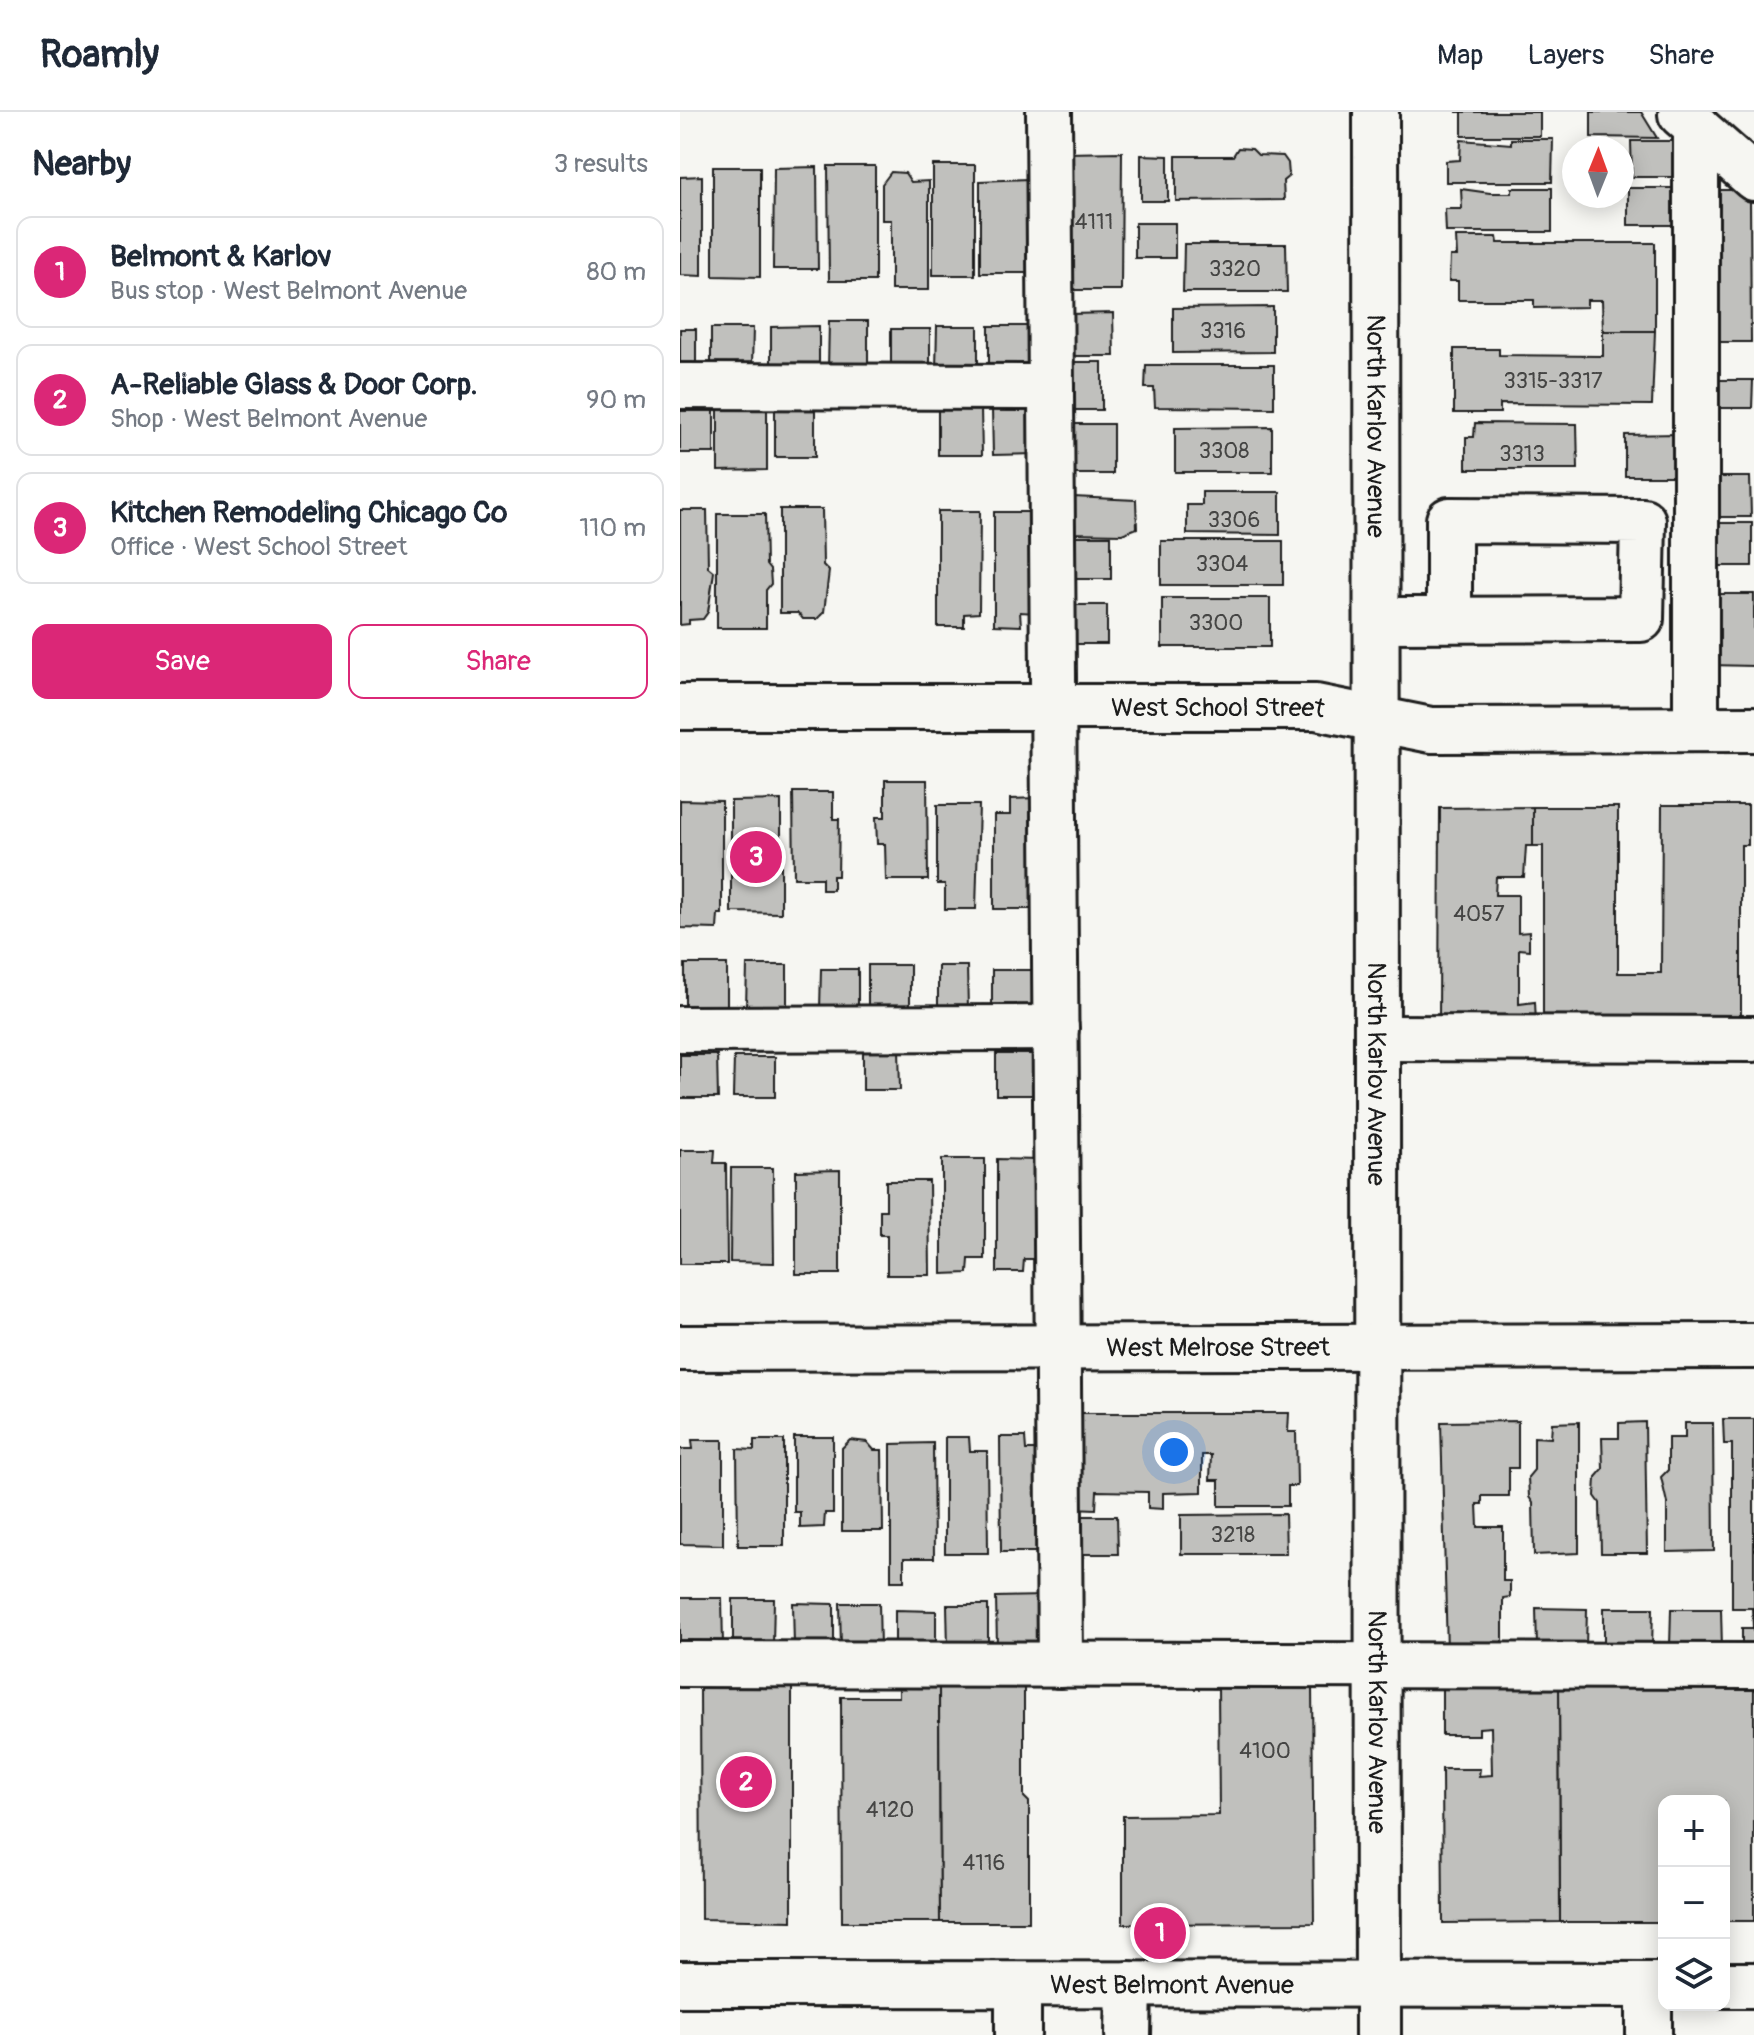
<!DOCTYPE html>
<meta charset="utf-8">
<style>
:root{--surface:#fff;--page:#f2f2f3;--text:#1f2937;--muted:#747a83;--line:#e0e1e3;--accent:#db2777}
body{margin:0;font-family:Pangolin,sans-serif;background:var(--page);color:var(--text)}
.controls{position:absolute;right:24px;bottom:24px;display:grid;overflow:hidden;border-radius:16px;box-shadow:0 4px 20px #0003}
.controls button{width:72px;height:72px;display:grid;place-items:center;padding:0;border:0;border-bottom:2px solid var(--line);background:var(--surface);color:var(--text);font:40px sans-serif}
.compass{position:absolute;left:882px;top:24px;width:72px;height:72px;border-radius:50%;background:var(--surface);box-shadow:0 4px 20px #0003;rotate:1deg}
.you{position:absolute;left:494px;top:1340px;width:28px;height:28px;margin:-20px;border:6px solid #fff;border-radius:50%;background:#1a73e8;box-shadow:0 0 0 12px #1a73e833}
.badge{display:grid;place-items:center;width:52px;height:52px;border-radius:50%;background:var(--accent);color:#fff;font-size:26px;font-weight:700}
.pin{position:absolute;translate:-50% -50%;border:4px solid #fff;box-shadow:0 2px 8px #0006}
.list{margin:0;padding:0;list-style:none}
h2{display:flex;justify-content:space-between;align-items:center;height:104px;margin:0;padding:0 32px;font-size:34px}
h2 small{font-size:26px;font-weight:400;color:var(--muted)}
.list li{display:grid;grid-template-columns:52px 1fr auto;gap:24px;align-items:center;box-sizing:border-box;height:112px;margin:0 16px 16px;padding:0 16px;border:2px solid var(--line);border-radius:16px}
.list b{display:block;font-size:30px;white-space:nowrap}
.list p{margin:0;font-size:26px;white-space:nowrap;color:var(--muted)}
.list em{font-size:26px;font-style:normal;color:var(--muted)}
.actions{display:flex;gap:16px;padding:24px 32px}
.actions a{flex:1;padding:18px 0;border:2px solid var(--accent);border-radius:16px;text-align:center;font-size:28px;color:var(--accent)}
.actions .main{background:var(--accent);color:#fff}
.icon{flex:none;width:44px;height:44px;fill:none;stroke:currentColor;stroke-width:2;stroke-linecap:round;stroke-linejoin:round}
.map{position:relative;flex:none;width:1074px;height:1923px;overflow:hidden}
header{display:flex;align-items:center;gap:48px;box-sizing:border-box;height:112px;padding:0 40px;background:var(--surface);border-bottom:2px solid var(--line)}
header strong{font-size:38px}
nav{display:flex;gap:44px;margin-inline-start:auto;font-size:28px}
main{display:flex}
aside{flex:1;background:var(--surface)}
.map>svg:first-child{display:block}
.building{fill:#c0c0bd;stroke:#1c1c1c;stroke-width:2}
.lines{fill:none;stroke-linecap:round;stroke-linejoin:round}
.minor-casing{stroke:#1c1c1c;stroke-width:50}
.major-casing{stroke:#1c1c1c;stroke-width:50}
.minor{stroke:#f6f6f2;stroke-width:44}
.major{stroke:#f6f6f2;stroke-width:44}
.labels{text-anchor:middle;stroke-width:6;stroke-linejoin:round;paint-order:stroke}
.number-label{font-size:22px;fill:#454544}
.street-label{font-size:26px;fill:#1c1c1c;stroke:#f6f6f2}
</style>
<header>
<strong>Roamly</strong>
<nav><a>Map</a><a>Layers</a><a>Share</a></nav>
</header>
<main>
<aside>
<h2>Nearby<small>3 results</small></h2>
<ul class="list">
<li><span class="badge">1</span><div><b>Belmont &amp; Karlov</b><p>Bus stop · West Belmont Avenue</p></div><em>80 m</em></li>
<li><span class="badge">2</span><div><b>A-Reliable Glass &amp; Door Corp.</b><p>Shop · West Belmont Avenue</p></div><em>90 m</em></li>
<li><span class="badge">3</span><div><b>Kitchen Remodeling Chicago Co</b><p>Office · West School Street</p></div><em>110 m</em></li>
</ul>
<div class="actions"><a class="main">Save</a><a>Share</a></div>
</aside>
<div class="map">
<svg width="1074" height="1923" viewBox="0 0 1074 1923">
<rect width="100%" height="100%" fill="#f6f6f2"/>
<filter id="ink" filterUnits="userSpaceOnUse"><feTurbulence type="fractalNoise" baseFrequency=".0125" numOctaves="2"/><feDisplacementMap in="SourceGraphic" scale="16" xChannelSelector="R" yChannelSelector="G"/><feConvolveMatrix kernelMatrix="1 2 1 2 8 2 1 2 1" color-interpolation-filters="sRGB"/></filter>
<g filter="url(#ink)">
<!-- building -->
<g class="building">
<polygon points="776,0 860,0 860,24 782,24 782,0"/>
<polygon points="911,0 961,0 977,26 911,25"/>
<polygon points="831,27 873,27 872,70 766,70 766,49 780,48 781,28 831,32"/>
<polygon points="951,29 993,29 993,65 952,65"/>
<polygon points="558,36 572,37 578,43 603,44 608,51 609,64 603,69 604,88 496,89 496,44 553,44"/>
<polygon points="442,40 441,178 386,178 385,41"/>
<polygon points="461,43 488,44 488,89 461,89"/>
<rect x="253" y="53" width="42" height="110"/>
<polygon points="148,54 195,54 195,169 149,169"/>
<polygon points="33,55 80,55 80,165 33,164"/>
<polygon points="137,55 138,157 93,157 94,56"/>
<polygon points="211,60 225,61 231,70 249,69 249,178 211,178 211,108 202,108 202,72"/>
<polygon points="22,64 22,164 0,163 0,65"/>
<polygon points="348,67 348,161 300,161 300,69"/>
<polygon points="832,76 872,76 872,120 766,120 765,97 782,97 781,77 810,81 832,81"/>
<polygon points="948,76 993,76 994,113 948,113"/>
<polygon points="1031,78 1057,78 1070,88 1071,230 1031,230"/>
<rect x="455" y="111" width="40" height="35"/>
<polygon points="776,125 817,125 818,131 975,131 975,219 923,219 922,188 907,188 907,195 854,196 854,188 778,188 778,169 769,169 770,144 777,144"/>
<polygon points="504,132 606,132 607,180 503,180"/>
<polygon points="593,195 593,240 493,241 493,196"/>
<polygon points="433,201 434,244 390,244 390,202"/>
<polygon points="149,209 188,209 188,258 148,258"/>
<polygon points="139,214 139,256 91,263 91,215"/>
<polygon points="257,214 298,214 298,258 256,258"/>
<polygon points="309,214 351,214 352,258 309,258"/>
<polygon points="31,216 73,216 72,254 31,254"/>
<rect x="0" y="217" width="16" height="41"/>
<polygon points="211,217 250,217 250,258 211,259"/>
<polygon points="923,219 975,219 972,293 820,292 820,301 774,301 774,237 819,237 819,243 923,244"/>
<polygon points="387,250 422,250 422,298 386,298"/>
<polygon points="466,253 594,253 594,296 475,295 474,276 465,276"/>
<polygon points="1029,268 1073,268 1072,296 1029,296"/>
<polygon points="38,297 87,297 87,358 38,359"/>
<polygon points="258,297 301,297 302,343 258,343"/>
<polygon points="312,297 354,297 354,342 313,343"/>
<rect x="95" y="298" width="40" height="47"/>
<rect x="0" y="299" width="34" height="42"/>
<polygon points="795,311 897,312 898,357 786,357 786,325 794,325"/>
<polygon points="393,312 433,312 433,362 394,362"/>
<polygon points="592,315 592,360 495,360 495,316"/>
<polygon points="997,322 997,364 945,364 945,323"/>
<polygon points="1031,365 1070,365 1071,405 1031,405"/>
<polygon points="522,380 600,380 600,423 507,422 507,393 522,393"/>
<polygon points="393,385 456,388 457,416 442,422 393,421"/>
<polygon points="100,397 142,397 143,453 149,459 144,500 137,507 123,507 118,501 100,501"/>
<polygon points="0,398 27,398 28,455 34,460 28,500 23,507 9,508 9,512 0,513"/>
<polygon points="258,399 300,399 299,501 284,502 284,515 258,515"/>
<polygon points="314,400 355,400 356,501 340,500 341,514 314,513"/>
<polygon points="37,402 85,402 86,453 90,458 91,472 86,478 86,516 37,516"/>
<polygon points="1031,411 1072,411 1072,454 1030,454"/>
<rect x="391" y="424" width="40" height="43"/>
<rect x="481" y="429" width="122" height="44"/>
<polygon points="1029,482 1074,482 1074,554 1029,553"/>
<rect x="482" y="486" width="108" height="49"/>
<rect x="389" y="493" width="38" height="39"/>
<polygon points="205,668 247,668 248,768 206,768 205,732 197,732 196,705 205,705"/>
<polygon points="113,680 153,680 153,707 159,707 158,764 153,764 153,778 142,778 142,766 114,766"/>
<polygon points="358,686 357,797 314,797 314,703 330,703 330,687"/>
<polygon points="0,688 42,689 42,802 38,802 37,817 0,816"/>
<polygon points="101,688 101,801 51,800 51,689"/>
<polygon points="257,693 299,693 296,797 265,797 265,772 257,772"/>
<polygon points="982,693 1068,693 1068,733 1061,733 1061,912 863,907 863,734 853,734 853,695 938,695 938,861 981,861"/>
<polygon points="853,695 853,734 846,734 844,765 816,765 815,783 838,783 838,821 849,820 849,838 839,837 839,892 855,890 856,911 759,910 760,696"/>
<rect x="5" y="852" width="42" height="45"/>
<polygon points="67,853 107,853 107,896 66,896"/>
<rect x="188" y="853" width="42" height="45"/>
<polygon points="258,854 287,854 288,898 258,898"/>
<polygon points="141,857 178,857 178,898 140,898"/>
<polygon points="312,858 355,858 354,900 312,900"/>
<polygon points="183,936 219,936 220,978 183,978"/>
<rect x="316" y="942" width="41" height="41"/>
<polygon points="0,943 37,943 38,986 0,986"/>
<polygon points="54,945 95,945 95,985 53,985"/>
<polygon points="0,1038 35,1038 34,1051 46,1051 47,1152 0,1152"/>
<polygon points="262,1047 305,1047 305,1147 289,1147 288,1161 262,1162"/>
<polygon points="317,1047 359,1048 359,1147 344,1147 343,1160 317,1160"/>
<polygon points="51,1056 93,1056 94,1151 50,1150"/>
<polygon points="160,1058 160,1162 116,1162 116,1059"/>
<polygon points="206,1069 249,1069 250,1163 207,1163 207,1123 200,1123 200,1098 206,1098"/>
<polygon points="392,1301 609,1301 608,1320 616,1320 617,1374 608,1374 608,1394 539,1394 539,1368 530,1368 531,1343 522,1343 522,1380 483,1381 483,1397 468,1396 468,1380 417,1379 416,1397 392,1396"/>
<polygon points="1043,1307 1074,1307 1074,1541 1062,1541 1062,1516 1073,1516 1072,1496 1052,1496 1052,1332 1044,1332"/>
<polygon points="838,1309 838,1356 829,1356 829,1384 802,1384 802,1392 797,1392 798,1415 823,1415 823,1469 830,1469 830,1485 823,1486 823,1539 767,1539 761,1310"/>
<polygon points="899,1310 899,1441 854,1443 853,1391 849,1385 848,1365 854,1358 854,1325 871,1326 872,1311"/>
<polygon points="965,1310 967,1441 921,1441 920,1391 915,1384 916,1365 923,1357 922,1326 939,1326 939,1311"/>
<polygon points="1005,1311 1033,1311 1034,1439 987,1440 987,1391 981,1365 988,1358 988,1326 1005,1326"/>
<polygon points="114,1325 153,1325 153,1401 145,1401 144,1415 120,1416 120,1400 114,1400"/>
<polygon points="265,1325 289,1325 290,1339 307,1339 308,1441 265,1441"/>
<polygon points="320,1325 345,1325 346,1338 361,1338 362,1440 321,1440"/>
<polygon points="12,1328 43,1328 43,1433 0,1432 0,1337 13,1337"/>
<polygon points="74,1328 104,1328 104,1434 58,1434 57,1337 74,1338"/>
<polygon points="170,1328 187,1330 194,1338 202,1338 203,1419 162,1419 162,1336"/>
<polygon points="253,1331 254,1446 224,1446 224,1469 211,1469 211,1332"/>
<polygon points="605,1402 606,1442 501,1442 501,1403"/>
<polygon points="397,1404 437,1404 438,1442 397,1442"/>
<polygon points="364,1484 365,1533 317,1535 316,1485"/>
<polygon points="0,1486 42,1486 43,1533 0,1534"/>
<polygon points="53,1487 94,1487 93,1533 53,1533"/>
<polygon points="113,1491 154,1492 154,1535 114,1534"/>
<polygon points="160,1491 199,1491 200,1536 161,1536"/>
<polygon points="267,1493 308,1493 308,1536 268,1536"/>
<polygon points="856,1496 907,1497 906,1535 857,1535"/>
<polygon points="924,1496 973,1496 972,1537 924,1535"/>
<polygon points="991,1497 1041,1497 1042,1536 990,1535"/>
<polygon points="215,1498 256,1499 256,1540 215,1540"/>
<polygon points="20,1571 112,1572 112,1809 21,1807"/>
<polygon points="219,1572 259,1572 260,1810 162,1810 161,1585 219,1585"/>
<polygon points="259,1572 344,1573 344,1685 349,1690 349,1810 260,1810"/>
<polygon points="879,1572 1074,1572 1074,1809 1044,1809 1044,1689 984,1689 984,1810 880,1810"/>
<polygon points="879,1572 880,1810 763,1811 762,1657 800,1657 799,1664 812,1663 811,1615 799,1616 799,1623 762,1623 762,1573"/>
<polygon points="538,1573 632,1573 634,1811 443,1812 443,1704 539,1703"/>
</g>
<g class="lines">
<defs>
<g id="minor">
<polyline points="369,0 380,1553"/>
<path id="s1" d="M 696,0 L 698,1923"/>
<polyline points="1001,2 1074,66"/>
<polyline points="0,274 371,275"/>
<polyline points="697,508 961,507 963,409 769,408 769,507"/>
<path id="s2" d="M 0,595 L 636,595 L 751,618 L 1074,617"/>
<polyline points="1016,617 1016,14"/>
<polyline points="0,917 376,916"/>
<polyline points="697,926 1074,927"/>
<path id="s3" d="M 0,1236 L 1074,1234"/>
<polyline points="0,1552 1074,1554"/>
<polyline points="338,1873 338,1923"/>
<polyline points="969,1873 969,1923"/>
<polyline points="448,1923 449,1872"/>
</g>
<g id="major">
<path id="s4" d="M 0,1872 L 984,1873"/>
<polyline points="1044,1873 1074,1873"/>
</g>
</defs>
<!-- minor casing -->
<use href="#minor" class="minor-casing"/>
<!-- major casing -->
<use href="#major" class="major-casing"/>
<!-- minor -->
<use href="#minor" class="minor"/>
<!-- major -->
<use href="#major" class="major"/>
</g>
</g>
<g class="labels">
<!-- number labels -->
<g class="number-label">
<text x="414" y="117">4111</text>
<text x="555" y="164">3320</text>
<text x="543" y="226">3316</text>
<text x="873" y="276">3315-3317</text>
<text x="544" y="346">3308</text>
<text x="842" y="349">3313</text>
<text x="554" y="415">3306</text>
<text x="542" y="459">3304</text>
<text x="536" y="518">3300</text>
<text x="799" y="809">4057</text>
<text x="553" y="1430">3218</text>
<text x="585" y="1646">4100</text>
<text x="210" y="1705">4120</text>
<text x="304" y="1758">4116</text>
</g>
<!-- street labels -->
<g class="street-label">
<text dy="9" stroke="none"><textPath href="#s1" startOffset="314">North Karlov Avenue</textPath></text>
<text dy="9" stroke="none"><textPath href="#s2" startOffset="538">West School Street</textPath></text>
<text dy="9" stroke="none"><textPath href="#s1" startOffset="962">North Karlov Avenue</textPath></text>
<text dy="9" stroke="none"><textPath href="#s3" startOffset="538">West Melrose Street</textPath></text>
<text dy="9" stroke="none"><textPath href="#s1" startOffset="1610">North Karlov Avenue</textPath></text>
<text dy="9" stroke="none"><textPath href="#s4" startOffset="492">West Belmont Avenue</textPath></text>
</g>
</g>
</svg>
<div class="controls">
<button>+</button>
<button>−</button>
<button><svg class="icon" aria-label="layers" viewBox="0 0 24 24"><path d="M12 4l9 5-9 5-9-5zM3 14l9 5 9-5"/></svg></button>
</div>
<svg class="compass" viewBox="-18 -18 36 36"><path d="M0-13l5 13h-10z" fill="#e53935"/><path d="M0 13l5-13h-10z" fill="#747a83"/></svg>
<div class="you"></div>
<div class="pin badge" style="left:480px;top:1821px">1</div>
<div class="pin badge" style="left:66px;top:1670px">2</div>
<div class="pin badge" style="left:76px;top:745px">3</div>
</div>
</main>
